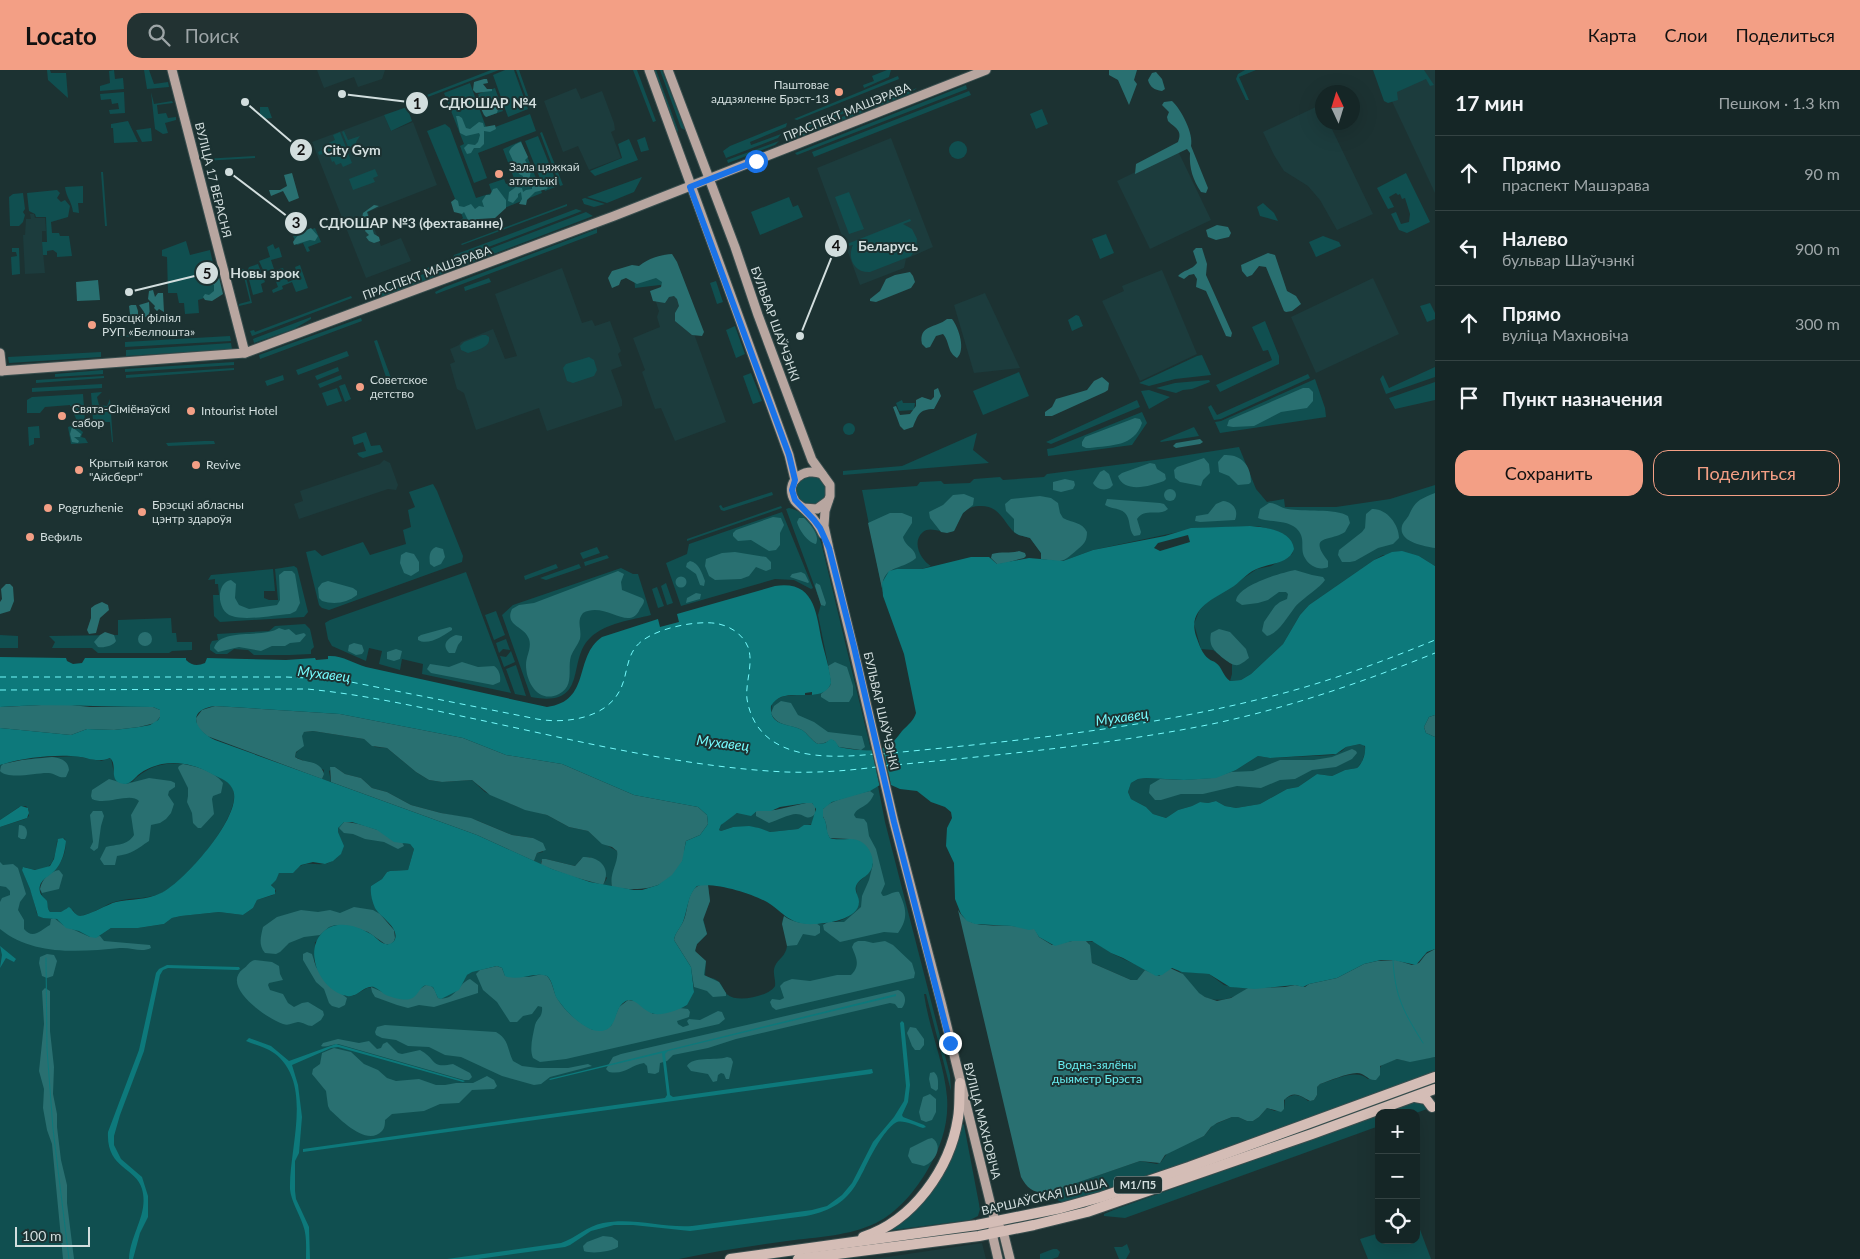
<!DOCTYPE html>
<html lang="ru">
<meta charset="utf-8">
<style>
:root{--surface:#152626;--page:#223232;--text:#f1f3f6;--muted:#9da5a7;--line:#344343;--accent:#f39f85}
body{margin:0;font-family:Lato,sans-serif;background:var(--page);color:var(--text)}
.controls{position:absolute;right:15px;bottom:15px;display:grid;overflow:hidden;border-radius:10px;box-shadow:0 5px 20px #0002}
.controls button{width:45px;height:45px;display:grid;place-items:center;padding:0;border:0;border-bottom:1px solid var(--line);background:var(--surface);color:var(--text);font:25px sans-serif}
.compass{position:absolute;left:1315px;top:15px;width:45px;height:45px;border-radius:50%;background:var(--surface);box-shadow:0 5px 20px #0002;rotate:356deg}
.scale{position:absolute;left:15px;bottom:12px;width:75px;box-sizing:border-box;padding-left:5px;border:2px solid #d2dede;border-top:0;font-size:14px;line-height:18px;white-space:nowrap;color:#d2dede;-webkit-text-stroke:4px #1c3232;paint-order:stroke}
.stop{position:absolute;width:15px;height:15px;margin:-11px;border:4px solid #1a73e8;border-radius:50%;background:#fff}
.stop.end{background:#1a73e8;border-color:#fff;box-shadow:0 1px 5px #0008}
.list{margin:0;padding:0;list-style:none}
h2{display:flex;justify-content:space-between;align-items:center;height:65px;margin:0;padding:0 20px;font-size:21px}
h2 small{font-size:16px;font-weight:400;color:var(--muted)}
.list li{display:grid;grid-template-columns:32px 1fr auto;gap:15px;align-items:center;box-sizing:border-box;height:75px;padding:0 20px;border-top:1px solid var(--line)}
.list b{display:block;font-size:19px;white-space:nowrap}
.list p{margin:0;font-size:16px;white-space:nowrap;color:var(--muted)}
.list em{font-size:16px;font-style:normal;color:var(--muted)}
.actions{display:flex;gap:10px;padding:15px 20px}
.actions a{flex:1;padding:11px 0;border:1px solid var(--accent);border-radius:15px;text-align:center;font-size:18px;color:var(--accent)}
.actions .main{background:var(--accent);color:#111}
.icon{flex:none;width:28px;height:28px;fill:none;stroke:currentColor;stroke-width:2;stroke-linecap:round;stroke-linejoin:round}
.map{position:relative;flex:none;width:1435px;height:1189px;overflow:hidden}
header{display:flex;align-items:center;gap:30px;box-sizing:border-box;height:70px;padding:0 25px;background:var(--accent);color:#111}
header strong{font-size:24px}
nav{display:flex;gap:28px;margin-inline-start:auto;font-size:18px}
.search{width:350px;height:45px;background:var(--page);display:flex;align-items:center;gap:12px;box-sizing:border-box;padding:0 18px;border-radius:15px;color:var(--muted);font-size:19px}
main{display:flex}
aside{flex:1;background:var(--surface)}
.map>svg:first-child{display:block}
.built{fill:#1c3c3d}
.green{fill:#104f50}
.forest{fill:#297071}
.water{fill:#0d797b;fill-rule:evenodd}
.pier{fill:#1c3232}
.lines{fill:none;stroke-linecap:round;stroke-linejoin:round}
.stream{stroke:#0d797b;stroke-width:1}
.ferry{stroke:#75fafc;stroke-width:1;stroke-dasharray:6 5;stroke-linecap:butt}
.major-casing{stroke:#394e4e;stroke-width:11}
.highway-casing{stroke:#394e4e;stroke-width:12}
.major{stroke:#b8a6a0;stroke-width:9}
.highway{stroke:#d4bdb6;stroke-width:10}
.route{stroke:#1a73e8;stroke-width:6}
.poi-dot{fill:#f39f85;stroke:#1c3232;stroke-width:2}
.labels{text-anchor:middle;stroke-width:4;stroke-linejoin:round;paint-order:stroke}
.shield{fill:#1c3232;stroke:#9baaaa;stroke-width:1}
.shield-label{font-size:11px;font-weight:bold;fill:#d2dede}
.poi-label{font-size:12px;fill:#d2dede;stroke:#1c3232;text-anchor:start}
.street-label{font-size:12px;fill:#d2dede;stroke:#1c3232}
.park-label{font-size:12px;fill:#67ecef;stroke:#1c3232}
.water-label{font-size:14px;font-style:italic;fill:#75fafc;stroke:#1c3232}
.leader{fill:none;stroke:#d2dede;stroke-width:2}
.callout-dot{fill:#d2dede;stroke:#1c3232;stroke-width:2}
.mark-label{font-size:15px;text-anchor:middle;font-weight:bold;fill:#111}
.callout-label{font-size:14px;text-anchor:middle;font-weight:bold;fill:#d2dede;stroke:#1c3232;stroke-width:4;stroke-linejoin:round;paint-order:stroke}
</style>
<header>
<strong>Locato</strong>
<div class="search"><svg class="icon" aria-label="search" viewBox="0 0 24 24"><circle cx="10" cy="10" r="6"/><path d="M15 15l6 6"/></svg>Поиск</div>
<nav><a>Карта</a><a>Слои</a><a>Поделиться</a></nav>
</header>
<main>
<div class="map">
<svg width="1435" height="1189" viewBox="0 0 1435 1189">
<rect width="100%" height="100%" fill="#1c3232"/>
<!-- built -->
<g class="built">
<polygon points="317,0 385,0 382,9 358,17 354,7 324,18"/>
<polygon points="1384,0 1435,0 1435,123 1383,12"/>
<polygon points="576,18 581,29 602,21 614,53 615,60 611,62 621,88 589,100 578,76 563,82 544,31"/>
<polygon points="1320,35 1322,40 1322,52 1329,53 1373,144 1337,160 1320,130 1308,116 1284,101 1274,85 1263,62"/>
<polygon points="384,45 391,61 413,52 437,115 368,142 381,176 401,168 411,191 366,208 312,72"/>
<polygon points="891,68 933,177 906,189 904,198 860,215 817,98"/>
<polygon points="1178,81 1211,150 1150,179 1117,111"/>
<polygon points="30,144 34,144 35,148 45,148 46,161 42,161 42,172 45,203 25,204 23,165 25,165 26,149 31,149"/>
<polygon points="562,198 582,253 592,250 595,256 610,251 621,281 618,284 622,296 611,300 622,330 622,336 547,361 539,338 476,360 464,323 457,319 450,294 455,292 450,279 459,275 461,272 493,259 505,289 517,286 495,224"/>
<polygon points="1162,200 1197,284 1140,311 1102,231 1124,221 1122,216"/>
<polygon points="1373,208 1399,264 1316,303 1291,247"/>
<polygon points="677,217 726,352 675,371 661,338 655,339 642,302 645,300 633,268 660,257 657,247 659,241 654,226"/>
<polygon points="985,223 1020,298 974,303 954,235"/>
<polygon points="384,390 390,393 398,415 396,420 388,419 299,449 294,434 303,431 300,421 380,394"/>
<polygon points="982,1173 986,1189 874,1189"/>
</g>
<!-- green -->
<g class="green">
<polygon points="47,0 50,0 51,3 66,3 68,28 48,10"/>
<polygon points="114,0 115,9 123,8 124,19 100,21 100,16 110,13 109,1"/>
<polygon points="144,0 149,0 154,14 168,12 169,17 147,19"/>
<polygon points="491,0 499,0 420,30 419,28"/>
<polygon points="505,0 514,0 528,39 508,47 493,5"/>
<polygon points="516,0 519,0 532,37 530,38"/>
<polygon points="633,0 637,0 656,51 653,52"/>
<polygon points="653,0 656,0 678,60 677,63"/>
<polygon points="660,0 662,0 685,60 681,58"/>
<polygon points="887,0 891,0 889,7 864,18 863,15 874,11 872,6"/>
<polygon points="1245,0 1256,0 1239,7 1249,30 1246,30 1236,9 1238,4"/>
<polygon points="1373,0 1424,0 1434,15 1430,16 1426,9 1397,22 1398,30 1388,33 1384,31"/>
<polygon points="898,6 899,9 797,50 794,49"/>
<polygon points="470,13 487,60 530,44 536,61 478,83 487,108 474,113 460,76 464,74 444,23"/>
<polygon points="966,15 967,19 797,85 795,83"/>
<polygon points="905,16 906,19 802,60 801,57"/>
<polygon points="495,18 503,41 486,47 478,24"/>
<polygon points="917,18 909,24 789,71 790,67"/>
<polygon points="969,21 971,25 814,87 812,82"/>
<polygon points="124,22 125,43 110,44 109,40 119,39 118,33 112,34 111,29 101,30 100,24"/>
<polygon points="151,22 154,34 172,31 173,33 157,35 158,44 166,43 168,48 176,47 176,50 165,53 168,63 163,64 155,59"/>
<polygon points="260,37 268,37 272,48 263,49 263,47 260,47"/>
<polygon points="407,37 412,51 391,61 384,45"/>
<polygon points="1042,39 1048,54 1036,59 1030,44"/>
<polygon points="128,51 138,72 114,73 113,58 111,58 111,54"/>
<polygon points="787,53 786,57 750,72 751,75 781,64 778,68 726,88 723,81 730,76"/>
<polygon points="445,54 450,58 476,128 492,123 489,114 504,109 506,114 515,111 503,79 521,71 542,123 457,157 456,154 463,148 427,61"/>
<polygon points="151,58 152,71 142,72 136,60"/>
<polygon points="344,61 348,70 360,66 356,72 357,76 349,79 342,62"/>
<polygon points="340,62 352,93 343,97 341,93 336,95 334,91 332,92 329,84 324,86 323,84 319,85 318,82 322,80 321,78 324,77 324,75 335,70 333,65"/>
<polygon points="542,62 563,115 560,116 540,63"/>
<polygon points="538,66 558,116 545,121 525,71"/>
<polygon points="645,67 649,80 641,82 637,70"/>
<polygon points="629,69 638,90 595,106 590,101 622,88 618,74"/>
<polygon points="779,71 775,75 728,93 727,90"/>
<circle cx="958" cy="80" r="9"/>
<polygon points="255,86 255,88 203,91 203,89"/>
<polygon points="375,99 378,106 373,108 375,112 353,120 349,109"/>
<polygon points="101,102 103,102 107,156 105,156"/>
<polygon points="1406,103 1430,152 1407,163 1399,160 1391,144 1396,142 1401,154 1409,152 1410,144 1405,128 1402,129 1400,124 1398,125 1396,123 1389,127 1394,137 1388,139 1377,118"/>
<polygon points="642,107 634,122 607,133 587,127"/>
<path d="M 83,116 L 83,133 L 78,133 L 79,143 L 73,142 C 72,132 66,127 65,117 Z"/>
<polygon points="57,120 60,123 57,128 61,132 65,130 70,136 68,147 51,152 52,163 59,163 60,166 69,166 72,186 57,187 57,183 53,180 47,181 47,185 43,185 42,172 47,172 46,147 36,147 35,144 29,141 27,123"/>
<polygon points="849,122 864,159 849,164 835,127"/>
<polygon points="23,123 25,139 23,142 25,145 23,152 19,156 10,156 9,127 13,124"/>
<polygon points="789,127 793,137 798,135 803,147 760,165 751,142"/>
<polygon points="585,128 605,134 594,137 584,134 582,129"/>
<polygon points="1263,133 1274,143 1278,151 1260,146 1257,137"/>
<polygon points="567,134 567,136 462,175 461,174"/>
<polygon points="576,139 582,141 384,217 384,215 453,188 454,185"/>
<polygon points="586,142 593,146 381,227 379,221"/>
<path d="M 910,149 L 911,151 L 903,154 L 912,159 L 917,169 L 916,177 L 913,183 L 911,186 L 870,202 C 854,203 847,188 853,175 L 848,176 L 847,174 Z"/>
<polygon points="315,158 321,172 308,177 310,181 307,182 303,173 297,175 293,166"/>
<polygon points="597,159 597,163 436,224 435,222 445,217"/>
<polygon points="1106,164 1114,183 1100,189 1092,169"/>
<polygon points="1323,166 1339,172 1341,176 1316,187 1309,172"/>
<polygon points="186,171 190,185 210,180 220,223 198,230 199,243 185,244 184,233 179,233 177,223 168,223 167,187 162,186 162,180"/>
<polygon points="273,174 275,179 279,177 282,187 271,190 274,199 264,202 259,191 270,187 267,177"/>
<polygon points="12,178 19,178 20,204 12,205 11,187 17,186 16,182 12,182"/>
<polygon points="258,194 265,212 261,214 263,222 253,225 247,202 249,197"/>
<polygon points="300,195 308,218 296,222 292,212 282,216 283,219 273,223 272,220 278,217 272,201 283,198 288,212 298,208 295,197"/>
<polygon points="661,196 668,214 635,218 634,205"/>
<polygon points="242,199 244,199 252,233 239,236 239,234 250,231"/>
<polygon points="489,208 491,212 465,221 464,217"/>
<polygon points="716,211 723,232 717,234 710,213"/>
<polygon points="351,226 352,228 252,266 250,261 254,260 255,262"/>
<polygon points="1430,233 1435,243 1435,249 1427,252 1420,236"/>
<polygon points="1076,245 1079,246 1083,256 1072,261 1068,250"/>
<polygon points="311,247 311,249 294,259 254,273 253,269"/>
<polygon points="361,248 362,251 260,289 259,285"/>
<polygon points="1265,251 1279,286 1279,294 1220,322 1216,315 1272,290 1268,280 1263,281 1252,257"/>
<polygon points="735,256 745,284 736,288 726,260"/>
<polygon points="188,261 188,263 120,267 120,266"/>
<path d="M 482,265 L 486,265 L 489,267 C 491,278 476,280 468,283 L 461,280 L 460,276 L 464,272 Z"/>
<polygon points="230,266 231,271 125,277 125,272"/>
<polygon points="377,270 391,308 387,310 374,271"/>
<polygon points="231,273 232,279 126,286 126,280"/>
<polygon points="347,281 349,286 298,305 296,300"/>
<polygon points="101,282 101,287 9,293 8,287"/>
<polygon points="1202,285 1211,305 1175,309 1149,316 1139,313 1197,286"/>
<polygon points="589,287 594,290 597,300 594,306 573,313 567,311 563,298 566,294"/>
<polygon points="234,292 234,295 125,302 125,299"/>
<polygon points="338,297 339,301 317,310 315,306"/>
<polygon points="1435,297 1435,307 1386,324 1380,309 1383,305 1389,318"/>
<polygon points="234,298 234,300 126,308 126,305"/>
<polygon points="103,300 103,304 55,307 55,304"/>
<polygon points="1019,302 1029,326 983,345 973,321"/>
<polygon points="751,303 762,331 753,334 743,306"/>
<polygon points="1308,304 1310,308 1221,349 1214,350 1208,337 1211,335 1217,345"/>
<polygon points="283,305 284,310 267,316 265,311"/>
<polygon points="341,305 342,309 320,318 318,314"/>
<polygon points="104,306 104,308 36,313 36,310"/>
<polygon points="1315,309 1325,338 1326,347 1220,363 1215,352 1221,351"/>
<polygon points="1209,310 1210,312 1192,319 1183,320 1176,323 1156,318 1175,313"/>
<polygon points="1435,312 1435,330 1395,339 1389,328"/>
<polygon points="102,314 102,318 32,322 32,318"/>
<polygon points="345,314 351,329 345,332 339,316"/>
<polygon points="337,318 342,331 327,336 322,323"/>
<polygon points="1149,320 1170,327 1149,339 1141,321"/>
<polygon points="102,322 97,327 99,335 107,336 110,329 113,372 112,372 110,352 105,352 103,350 93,350 91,323"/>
<polygon points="83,324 85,351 77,351 70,335 45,337 40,343 27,343 27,330 32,327"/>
<polygon points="902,330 903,333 915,333 914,340 899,341 896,333"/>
<polygon points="1137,330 1140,337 1051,374 1046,372"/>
<polygon points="1142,342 1147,353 1132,375 1048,386 1047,379 1053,378"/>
<circle cx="849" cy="359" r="6"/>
<polygon points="74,355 83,362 81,367 85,368 88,373 71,374 68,357"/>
<polygon points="39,356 40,368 34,368 34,374 29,376 28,357"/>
<polygon points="1194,357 1199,366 1161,372 1160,371"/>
<polygon points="366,362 371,376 380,375 383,382 363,388 359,386 357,383 366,381 363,372 354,375 352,367"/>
<polygon points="977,363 973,380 989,393 843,405 843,401 902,396"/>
<polygon points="204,371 214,371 215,374 168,376 166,373"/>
<path d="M 1239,377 L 1256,419 L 1267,432 L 1284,429 L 1285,437 L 1336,437 L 1390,429 L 1435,415 L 1435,496 L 1419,486 L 1383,485 L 1374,490 L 1309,535 L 1300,545 L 1283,574 L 1251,604 L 1241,610 L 1230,611 L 1232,604 L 1232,594 L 1213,580 L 1201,579 L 1194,554 L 1199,541 L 1206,533 L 1257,499 L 1271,496 L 1292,484 L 1293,482 L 1285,465 L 1273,460 L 1258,456 L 1197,458 L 1093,480 L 1063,491 L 1041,489 L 1041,483 L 1030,468 C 1025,466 1019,466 1015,463 C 1003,452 1000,435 979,436 C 974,436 969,438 965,441 C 959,446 958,455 954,461 C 944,465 931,455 923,462 C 911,472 921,490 931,496 L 922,499 L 893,500 L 882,518 L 883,523 L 862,420 L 917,416 L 920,412 L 941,411 L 944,414 L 970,413 L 974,409 L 1000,407 L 1003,410 L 1044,407 L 1047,404 L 1162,389 Z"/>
<circle cx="811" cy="420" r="15"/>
<polygon points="433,414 437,421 463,486 462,492 329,540 322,538 319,535 306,482 315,480 322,486 363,472 370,485 406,474 403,460 411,457 408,440 415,437 409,422"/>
<polygon points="772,422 773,425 724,441 721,440 719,436 721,435 723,438"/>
<polygon points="781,436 782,438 687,471 687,469"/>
<path d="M 789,438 C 805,441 815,457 821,472 L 871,680 L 860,680 L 783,655 L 771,643 L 772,633 C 784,621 801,627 817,624 L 831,609 L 818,545 L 821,534 L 786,439 Z"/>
<polygon points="782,442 813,518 811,519 794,510 775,509 681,536 666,493 687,484 689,474"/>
<polygon points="597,477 600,483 583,489 580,483"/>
<polygon points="607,485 609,488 585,496 584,492"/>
<polygon points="556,494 558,498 525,510 524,506"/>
<polygon points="579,494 581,498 546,510 540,508"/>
<polygon points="294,496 297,498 308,542 304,547 220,552 214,546 213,525 219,525 218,514 215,514 215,509 208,510 211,505 273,499 275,521 264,521 264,528 269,530 278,530 275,499"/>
<path d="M 621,498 L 633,504 L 638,504 L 651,545 C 632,550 605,553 590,568 C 566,591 590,638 531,627 L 502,545 L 513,535 Z"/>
<polygon points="466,502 511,623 422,604 423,594 402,589 400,600 379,594 382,581 369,578 366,591 332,576 328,569 325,553 330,550"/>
<polygon points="666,513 673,533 667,535 661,516"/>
<polygon points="657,517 664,536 658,538 652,519"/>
<polygon points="496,541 505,565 494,570 485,545"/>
<polygon points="171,548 172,563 176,563 177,572 192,572 192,580 172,581 169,583 98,583 92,578 52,578 55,572 49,566 118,565 118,550"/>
<polygon points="305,554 310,559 314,577 311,580 311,584 290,585 254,585 248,580 234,579 227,584 216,584 210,580 210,575 212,571 218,570 217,564 269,561 275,556"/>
<polygon points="0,565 18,566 18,578 0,578"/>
<polygon points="506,569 510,580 503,579 499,583 496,573"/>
<polygon points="511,581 515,592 504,597 500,586 506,587"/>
<polygon points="516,595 526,626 515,624 506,599"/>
<path d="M 313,661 L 364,669 L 375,677 L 387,678 L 416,702 L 429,710 L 442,712 L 472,710 L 485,722 L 518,737 L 547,745 L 569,757 L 588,761 L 598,770 L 617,781 C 620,793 610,804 612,817 L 603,815 L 607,808 L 590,787 L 581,789 L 575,796 L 546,789 L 541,791 L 541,795 L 534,791 L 537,783 L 543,782 L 533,768 L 512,765 L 476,750 L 441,743 L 411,735 L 387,722 L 372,718 L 361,708 L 345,704 L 335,697 L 329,701 L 331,712 L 322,709 L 324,700 L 295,687 L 296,683 C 307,671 300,675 302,664 L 304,662 Z"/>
<polygon points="1360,674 1363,674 1366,679 1362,692 1357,698 1345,700 1332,706 1317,704 1298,717 1287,719 1260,734 1236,738 1225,736 1216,731 1208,733 1200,732 1192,736 1178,740 1166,748 1153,744 1146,737 1131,729 1128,722 1131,713 1138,709 1146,708 1184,710 1236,700 1258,686 1270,688 1333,685 1342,681 1346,677"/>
<path d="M 75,686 L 101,691 L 111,688 L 115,708 L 132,712 C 148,695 169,690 191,696 C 202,699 228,707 233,719 C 243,746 183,814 160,824 C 144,830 126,827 111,833 C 102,837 86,848 76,845 L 73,840 L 67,838 L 61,843 L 50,842 C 49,841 40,821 40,819 C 51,805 69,789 65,769 L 63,768 L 57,771 C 55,794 49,806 24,797 L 22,799 L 32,824 L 37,844 L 43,848 L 54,848 L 99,866 L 111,858 L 138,858 L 164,854 L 172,848 L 181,846 L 219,842 L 243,845 L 253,838 L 257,830 L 273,825 L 276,821 L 271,814 L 279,803 L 295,801 C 304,790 312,795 324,794 C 328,794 332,791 335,789 C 347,780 342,772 337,761 L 339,756 L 344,752 L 397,772 L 410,774 L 414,779 L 408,800 L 390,801 L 387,802 L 382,809 L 371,816 L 373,831 L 383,848 L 315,872 L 314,893 L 345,926 L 353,926 L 367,918 L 467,905 C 486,888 515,911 536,905 L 571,945 L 660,944 L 686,936 L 694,919 L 690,893 L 708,815 L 710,831 L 703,848 L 707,864 L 697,874 L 695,879 L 696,883 L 706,891 L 705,906 C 710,908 715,908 719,912 C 723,916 724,922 728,925 C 737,933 770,926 775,916 C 776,909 772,903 775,896 C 778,889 786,886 787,876 C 788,865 779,856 784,846 C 797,856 833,856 846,848 C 852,844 856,839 859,833 C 852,808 859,816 871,799 L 832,732 L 878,716 L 885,752 L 950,1005 L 951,1021 L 926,924 L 924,924 C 929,959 944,992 947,1027 C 949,1053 941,1077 928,1099 C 916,1120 898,1142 876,1153 C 849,1166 817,1167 787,1171 C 751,1176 715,1181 679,1189 L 0,1189 L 0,757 L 25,749 L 29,746 L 29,740 L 26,736 L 19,737 L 0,750 L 0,695 L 35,688 Z"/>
<path d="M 760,741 L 816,742 L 813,754 L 803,756 L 798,759 L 770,762 L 754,757 L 733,757 L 721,761 L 719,760 C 721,752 732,745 740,742 C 756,748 748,743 760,741 Z"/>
<polygon points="1086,871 1095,872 1111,883 1147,900 1145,900 1137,910 1131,910 1092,893 1089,873"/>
<path d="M 1179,901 L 1209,904 L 1224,915 L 1233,917 L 1248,918 C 1232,931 1210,936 1194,919 C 1189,912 1185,906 1179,901 Z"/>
<path d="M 1435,987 L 1435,1004 L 1110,1121 L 1066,1134 L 1042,1123 L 1058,1119 L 1140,1091 L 1157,1094 L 1161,1092 L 1168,1082 L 1204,1066 L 1213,1055 L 1232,1047 L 1238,1047 L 1247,1051 L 1253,1051 L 1259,1047 L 1267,1038 L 1275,1041 L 1284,1039 L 1285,1029 C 1294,1023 1299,1024 1308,1031 L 1314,1030 L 1317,1025 L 1317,1017 L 1320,1014 C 1334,1010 1356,998 1368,1009 L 1380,998 L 1382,994 L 1397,989 L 1407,991 Z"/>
<polygon points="1435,1011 1435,1015 1320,1057 1218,1091"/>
<polygon points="1419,1030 1426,1032 1427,1039 1416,1043 1384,1043"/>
<polygon points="1379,1045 1379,1056 1125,1148 1104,1146 1104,1144 1116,1139"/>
<polygon points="961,1052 964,1055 980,1139 978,1146 970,1150 893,1160 892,1157 923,1129"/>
<polygon points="1416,1149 1431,1189 1368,1189 1360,1169 1379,1163 1379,1170 1416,1170"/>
<polygon points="1127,1174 1130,1182 1126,1189 1119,1189 1114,1177 1122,1177"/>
<polygon points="1053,1179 1057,1179 1060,1182 1058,1187 1052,1189 1040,1189 1040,1184"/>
</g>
<!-- forest -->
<g class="forest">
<polygon points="1109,0 1137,0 1134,10 1137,14 1129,35 1118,10 1109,5"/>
<path d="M 1156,2 L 1162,9 L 1165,19 L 1162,21 C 1154,20 1150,17 1148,10 L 1152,3 Z"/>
<polygon points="484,9 487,9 488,13 483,14 487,19 492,19 492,21 476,23 473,20 474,12"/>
<path d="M 477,26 C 486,27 487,30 489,38 L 492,39 L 498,32 L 499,36 L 497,43 L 486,47 L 484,45 L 477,30 Z"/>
<path d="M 1172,31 C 1181,39 1194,64 1191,76 L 1208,118 L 1206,123 L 1201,122 C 1193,110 1189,98 1190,83 L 1187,79 L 1135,104 L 1136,94 L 1178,72 C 1183,60 1175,58 1168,51 L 1167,47 L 1169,42 L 1162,35 L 1164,32 Z"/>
<polygon points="456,46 459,46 462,48 466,58 470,59 479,52 483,53 484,57 495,55 496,59 490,62 484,61 484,74 480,78 474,78 471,83 467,84 464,78 468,74 475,75 478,72 480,65 479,63 466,66 460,63"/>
<path d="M 521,72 L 528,87 L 525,90 L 531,101 L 529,110 L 523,111 L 523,106 L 519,104 L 509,82 C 510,78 516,73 521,72 Z"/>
<polygon points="292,103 299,128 289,132 283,121 271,126 269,120 280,120 287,116 284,105"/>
<polygon points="537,107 542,109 543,115 548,116 547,119 535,122 527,130 526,135 519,134 522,129 521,122 518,124 518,127 513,133 508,131 509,122 516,117 522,118 523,122 526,120 532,119 532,110"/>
<polygon points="497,118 506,130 506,138 495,148 479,149 477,152 473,152 473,149 468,150 464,142 462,144 454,142 451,132 455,129 458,131 459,136 464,137 471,134 475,139 479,136 484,137 482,131 486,125 490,125 493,119"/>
<polygon points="374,135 379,136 367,142 374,164 379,167 380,171 374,173 369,171 366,167 369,165 365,161 366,159 364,158 363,152 358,154 357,152 360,148 362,149 363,143"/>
<polygon points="1217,155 1228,157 1231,163 1229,167 1216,170 1208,167 1206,160"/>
<path d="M 311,158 L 318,166 L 315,171 L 310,170 L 294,175 L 293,172 C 297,165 303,161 311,158 Z"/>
<path d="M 1196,178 L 1202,178 L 1207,194 L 1206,205 L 1232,263 L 1231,267 L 1226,266 L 1206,221 L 1196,217 L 1197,209 L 1194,204 L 1189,205 L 1184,209 L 1178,206 C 1183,200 1192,200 1197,193 L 1193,181 Z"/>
<polygon points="1268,183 1275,185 1287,221 1296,226 1301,234 1292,241 1286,242 1284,241 1266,197 1259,196 1252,205 1247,207 1242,201 1241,195"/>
<path d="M 672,184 L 677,192 L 704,262 L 702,266 L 692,265 L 675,251 L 675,243 L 679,236 L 677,229 L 674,226 L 669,227 L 665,233 L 653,231 L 650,221 L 661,217 L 662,212 L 656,208 L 637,214 L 626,208 L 621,210 L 619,215 L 612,218 L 608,208 L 612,201 L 632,195 L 639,196 C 649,188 659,185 672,184 Z"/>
<polygon points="910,202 913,206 915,212 911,218 876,232 870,231 870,229 880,221 886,209 895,205"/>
<polygon points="214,207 219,207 223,224 212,231 205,230 203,227 205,224 209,225 214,221 214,215 205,212 208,208 210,209"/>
<polygon points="98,210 100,230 77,231 76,212"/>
<polygon points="153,220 155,227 158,223 163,223 164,242 159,239 157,241 154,238 155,236 148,229 149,221"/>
<polygon points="149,232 150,248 142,246 144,242 139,235"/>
<polygon points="131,235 136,235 138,241 138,249 133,251 130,244 129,236"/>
<path d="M 947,249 L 952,249 C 959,258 966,280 957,288 C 947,282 950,272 943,264 L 936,266 L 930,277 L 926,278 L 922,274 C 918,255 936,258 947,249 Z"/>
<polygon points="1102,307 1109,313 1108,320 1105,322 1052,346 1045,346 1045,342 1052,337 1056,329 1087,320 1094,311"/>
<path d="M 938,318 L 941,326 L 934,339 C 919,339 918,345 913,357 L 904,360 L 900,356 L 893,337 L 896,336 L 900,345 L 910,344 L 916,336 L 916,330 L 922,327 L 931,330 L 934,327 L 934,320 Z"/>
<polygon points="1303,318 1309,318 1313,322 1313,331 1307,338 1281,342 1254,356 1233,357 1227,356 1229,350"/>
<path d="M 1135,348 L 1140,349 L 1142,353 C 1134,377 1111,375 1090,378 L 1086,378 L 1082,376 L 1082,372 L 1085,367 Z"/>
<polygon points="72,357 81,364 80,367 74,367 79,371 78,373 72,372 70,364"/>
<polygon points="1200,369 1203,372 1200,374 1176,378 1173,376 1176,373"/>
<path d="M 1224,385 C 1241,384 1251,395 1251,412 L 1249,414 L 1238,415 L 1229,406 L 1219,402 L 1218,392 Z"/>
<polygon points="1204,388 1209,394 1210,403 1203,410 1201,416 1180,412 1175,408 1174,400 1177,397"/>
<path d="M 1150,393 L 1155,394 L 1157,399 L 1165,404 L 1166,409 L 1164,411 C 1151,416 1124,424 1118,406 L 1122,403 Z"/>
<path d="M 1104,400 L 1109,404 L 1113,415 L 1110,418 C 1104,421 1096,419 1093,413 L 1100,402 Z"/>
<polygon points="1065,409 1074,411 1075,415 1073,419 1061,422 1053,420 1053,412"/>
<circle cx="1170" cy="425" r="6"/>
<path d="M 1435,423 L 1435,478 C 1424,476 1398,472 1402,456 C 1403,452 1407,449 1409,445 C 1415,431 1420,429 1435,423 Z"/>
<polygon points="964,424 974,428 973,435 963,443 954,461 947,463 941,462 930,448 929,442 943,435 953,425"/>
<path d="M 1040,426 L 1051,428 L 1058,433 L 1060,443 L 1063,448 C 1073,453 1082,452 1087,462 C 1087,471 1084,474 1078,479 C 1061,494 1063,492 1041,489 L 1041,483 L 1030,468 L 1019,465 L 1014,462 L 1014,449 L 1006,441 L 1005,434 L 1011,429 Z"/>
<path d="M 1107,429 L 1160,433 L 1164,434 L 1168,439 C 1159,447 1145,437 1137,449 L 1141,462 L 1140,465 L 1134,466 C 1128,459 1131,449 1125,443 C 1120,438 1111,439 1105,435 Z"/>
<path d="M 1223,431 C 1233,432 1239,440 1235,450 L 1200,452 L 1195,451 L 1196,446 L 1208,444 L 1216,434 Z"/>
<path d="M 1269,433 C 1277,433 1280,438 1288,439 C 1302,442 1336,438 1348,446 L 1350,453 L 1345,462 C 1330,472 1307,464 1328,491 L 1328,497 C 1320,501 1309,496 1305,488 C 1299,478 1307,468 1296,458 C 1285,449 1270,453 1258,448 L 1260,439 Z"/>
<path d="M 1372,439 C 1386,438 1399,454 1399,468 L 1393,474 L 1378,478 L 1355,491 L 1350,492 L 1342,492 L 1338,485 L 1339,480 L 1362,462 L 1365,458 L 1366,444 Z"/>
<path d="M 890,443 L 902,443 L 912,447 L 912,453 L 903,467 C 905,477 916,478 916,488 C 902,501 879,494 883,523 L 868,453 Z"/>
<polygon points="773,447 781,448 784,455 780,463 780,475 776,480 769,481 751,470 738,471 733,466 733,463 736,460"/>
<path d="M 799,448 L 804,448 C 811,455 820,465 816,474 C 808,473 799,460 797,452 Z"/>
<path d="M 436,477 L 443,479 L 445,487 L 441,494 L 434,497 L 430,494 C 429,487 429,480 436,477 Z"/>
<path d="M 1019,481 L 1025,483 L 1026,486 L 1024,488 C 1014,490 1007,494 997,494 L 991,488 L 992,484 C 1001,481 1010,484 1019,481 Z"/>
<polygon points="406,482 414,484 419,492 419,501 411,506 404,503 400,493 401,485"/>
<polygon points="735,482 766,487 771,492 771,499 766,501 756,497 749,506 741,509 715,510 709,506 705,496 706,489 722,483"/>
<path d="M 690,491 C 699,493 702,503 705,511 L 704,516 L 700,515 L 696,504 L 686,497 L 687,493 Z"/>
<path d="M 1295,500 L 1312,505 L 1323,507 L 1325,510 C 1321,517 1303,528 1295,537 C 1288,546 1278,564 1267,566 L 1262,561 L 1264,552 L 1275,536 L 1280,532 L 1287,529 L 1288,524 L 1286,522 L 1279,522 L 1268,530 L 1258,533 L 1242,535 L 1236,531 C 1237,515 1281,503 1295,500 Z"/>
<path d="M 284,501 L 292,501 L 295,504 L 300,533 L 296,541 L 290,544 C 274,545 246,551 232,546 C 217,542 215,513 231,510 L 236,514 L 235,528 L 239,535 L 249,539 L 277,535 L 280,530 L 279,505 Z"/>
<path d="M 618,501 L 624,504 L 621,512 L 622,520 L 642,528 L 644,530 C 644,535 641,536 639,541 C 628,561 605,531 583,543 C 576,551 582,559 580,569 C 578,575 573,580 571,586 C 567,599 575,616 559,624 C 539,634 526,613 526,595 C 526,586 532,578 529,569 C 525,556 504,556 512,539 L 519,535 L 534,533 Z"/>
<polygon points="801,502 805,504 809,512 808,513 790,507 792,504"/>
<circle cx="681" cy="512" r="5.5"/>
<path d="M 328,511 L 353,518 L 357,521 L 357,525 C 347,533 334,535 322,531 L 319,528 L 318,518 L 322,513 Z"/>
<polygon points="816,513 820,515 826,533 825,536 821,535 815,516"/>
<polygon points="6,514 10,514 13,517 14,531 10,541 0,544 0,532 2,529 1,519"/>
<polygon points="696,523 701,524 700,529 686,533 687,528"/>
<polygon points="102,532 108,535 109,540 100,548 96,563 89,564 87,560 91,548 91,538 95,535"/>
<path d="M 450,557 L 452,558 L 452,560 C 443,566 428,576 418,570 L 418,567 L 421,565 Z"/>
<path d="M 279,558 L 285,560 L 289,559 L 296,565 L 304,563 L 306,565 L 300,572 L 290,573 L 285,576 L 272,576 L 261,581 L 239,577 L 218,582 L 214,578 C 220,557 263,569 279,558 Z"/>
<path d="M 1219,559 L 1230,562 L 1246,579 L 1249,588 C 1245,591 1240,596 1235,595 C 1229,594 1216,583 1213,578 C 1210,574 1210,568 1211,563 Z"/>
<path d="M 105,562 L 114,565 L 116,571 C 113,576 104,578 98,577 L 94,572 L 100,565 Z"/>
<circle cx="145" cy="569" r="7"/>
<path d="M 456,565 L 462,566 L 462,570 L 458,575 L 455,583 L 449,583 C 441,574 448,568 456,565 Z"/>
<polygon points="354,573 362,575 364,581 362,584 356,585 348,581 349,575"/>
<polygon points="396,579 402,581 400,589 394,591 387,589 387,582"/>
<path d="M 462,592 L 478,597 L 494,596 C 499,599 501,606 500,612 L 493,615 L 431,603 L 427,599 L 430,594 L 449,597 Z"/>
<polygon points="835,592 847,597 853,616 853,625 849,632 829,632 821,627 821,624 830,616 831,613 828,596"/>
<path d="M 781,631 L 791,633 L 798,645 L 814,652 L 828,662 L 862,666 L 865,677 L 861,680 L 839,677 L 833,670 C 827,671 824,674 818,674 C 811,670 808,664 802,660 C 791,654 777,657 771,643 L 774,636 Z"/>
<polygon points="62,634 90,637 153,637 160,640 160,647 155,653 139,657 114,660 87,659 71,665 0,658 0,637"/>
<path d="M 215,636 L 340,644 L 463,668 L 506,685 L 562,694 L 634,725 L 698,737 L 707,745 L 708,754 L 700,765 L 686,771 C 684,777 685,784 683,790 C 670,820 640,822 612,817 C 609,802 619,793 617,781 L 612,777 L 602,774 L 588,761 L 569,757 L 547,745 L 525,740 L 490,725 L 472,710 L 442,712 L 429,710 L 416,702 L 387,678 L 372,676 L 364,669 L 313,661 L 304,662 L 302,666 L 304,676 L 296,682 L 295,687 C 305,694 320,689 324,704 L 322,709 L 207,666 L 197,657 L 196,648 L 202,640 Z"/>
<polygon points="1435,645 1435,667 1426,663 1424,657 1429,647"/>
<polygon points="1352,679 1356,681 1357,683 1352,689 1336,697 1312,700 1295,709 1280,710 1261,718 1237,716 1203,724 1181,724 1161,730 1155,730 1149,723 1150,715 1160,709 1184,710 1212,708 1231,702 1253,701 1280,690 1314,690 1332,687"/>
<path d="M 52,687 C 60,688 68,690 69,700 L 66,707 C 58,709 55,702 47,703 C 35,703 8,710 0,701 L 1,696 L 3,694 L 22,690 Z"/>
<path d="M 183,694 C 196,696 214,701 223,713 L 221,723 L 213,726 L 212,729 L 214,744 L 201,758 L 198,758 L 193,753 L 192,743 L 187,732 L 188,726 L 188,718 L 178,698 L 179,696 Z"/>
<polygon points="330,697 335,697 345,704 361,708 372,718 387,722 411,735 441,743 471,748 512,765 533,768 543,773 546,780 537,783 534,791 477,765 331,712"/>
<path d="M 149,708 L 171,711 L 175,713 L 175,717 L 169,721 L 168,725 L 174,734 L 171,743 L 166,749 L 160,753 L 151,755 L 149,771 C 137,779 132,784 117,786 L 115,795 L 104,795 L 100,789 L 106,777 C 117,774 127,776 134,765 L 131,745 L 139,731 C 130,722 106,736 92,729 L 91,726 L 92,720 L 109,709 L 126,714 Z"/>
<path d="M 870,721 L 874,724 C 868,739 857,736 854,745 L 856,748 L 864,749 L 867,753 L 869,766 L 876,779 L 885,814 L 881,823 L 883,826 C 889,826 893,821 899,822 C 906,838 909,848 898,863 L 884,862 L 840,872 L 824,860 L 823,855 L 828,852 L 844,852 L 861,837 L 862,826 L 869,810 L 873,794 L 849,769 L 830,768 C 826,763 827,760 826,754 C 825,748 820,745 823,739 C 827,731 861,723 870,721 Z"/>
<path d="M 806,733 L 812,733 L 815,736 L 815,744 C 807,752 805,744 796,744 C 789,744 776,751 769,753 L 756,746 L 756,741 L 775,740 Z"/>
<polygon points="93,741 102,741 104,746 101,756 98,778 94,781 90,778 93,772 90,745"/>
<path d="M 344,752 C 351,751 370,757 378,760 C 387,764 392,772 402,772 L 404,776 L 398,779 L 384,772 L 365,769 L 353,764 L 344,763 L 339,758 Z"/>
<path d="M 19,755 C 27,755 29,763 25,769 L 21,769 L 18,767 Z"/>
<path d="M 583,787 C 600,786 612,799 603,815 L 570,806 L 541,795 L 542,789 L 546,789 L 575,796 Z"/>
<path d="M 0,792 L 3,795 L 13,794 L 18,798 L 26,824 L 20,832 L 18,840 L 24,850 L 24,859 C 33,870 41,860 50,855 L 51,849 L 54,848 L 63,855 L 90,867 L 100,866 L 104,871 L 150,875 L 151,878 C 141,883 131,877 120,878 C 80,882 33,886 0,859 L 0,832 L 2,828 L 10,825 L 10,821 L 6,817 L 0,816 Z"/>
<path d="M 59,800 L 63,805 L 59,819 L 42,823 L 40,819 C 41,810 50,801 59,800 Z"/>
<path d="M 700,815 L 708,815 L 710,831 L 703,850 L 707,864 L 697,874 L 695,881 L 706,891 L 704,905 L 719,912 L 726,923 L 726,926 L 713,927 L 707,921 L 694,917 L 691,897 L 674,870 C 675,863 680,858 683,852 C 689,840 686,821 700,815 Z"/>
<path d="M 354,837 L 373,840 L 380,844 L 394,860 L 395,868 L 394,871 L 391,874 L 385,874 L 368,862 L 353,857 L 335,855 L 329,857 L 320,865 L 304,867 L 289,873 L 280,882 L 276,884 L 265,883 C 258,875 261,866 263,857 L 277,847 L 301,840 L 318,842 L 330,840 L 340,843 Z"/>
<path d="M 958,840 C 969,860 992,854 1012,856 C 1020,856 1027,859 1035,859 L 1039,867 L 1052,875 L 1072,871 L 1086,871 L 1090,875 L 1092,893 L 1131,910 L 1137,910 L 1145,900 L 1159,906 L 1170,898 L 1183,904 L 1199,923 L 1205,927 L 1217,931 L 1231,928 L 1248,918 L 1285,917 L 1295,915 L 1305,917 L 1309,914 L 1337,908 L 1364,894 L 1377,891 L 1396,890 L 1412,895 L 1419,893 L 1426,884 L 1435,879 L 1435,987 L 1410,992 L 1397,989 L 1380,996 L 1380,1005 L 1376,1010 C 1368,1011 1365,1003 1357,1003 C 1345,1004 1331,1010 1320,1014 L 1317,1017 L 1317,1025 L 1314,1030 L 1310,1031 C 1300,1026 1294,1020 1284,1030 L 1284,1039 L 1281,1042 L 1267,1038 L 1259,1047 L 1253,1051 L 1247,1051 L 1238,1047 L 1232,1047 L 1217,1053 L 1211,1057 L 1204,1066 L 1165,1085 L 1160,1093 L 1140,1091 L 1050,1122 C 1035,1124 1028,1120 1021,1107 Z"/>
<path d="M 784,846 C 793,853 805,854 816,853 L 820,856 L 820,863 L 815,866 L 803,864 L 797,875 L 787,876 L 782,854 Z"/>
<path d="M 858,871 L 865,871 L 873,873 L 885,871 L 893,875 L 912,893 L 915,903 L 914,908 L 780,939 L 776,940 L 772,937 L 770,932 L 772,929 L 780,930 L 784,928 L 780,916 L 784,912 L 792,909 L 810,911 L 837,905 L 851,905 C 861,895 856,888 852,877 L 854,873 Z"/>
<polygon points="307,882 312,884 316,897 328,914 347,928 345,935 339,938 332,936 329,933 324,919 316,912 303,890 303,884"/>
<polygon points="47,884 54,885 57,891 53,906 47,908 42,906 39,893 40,887"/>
<path d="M 255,890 L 272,892 L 279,896 L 280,904 L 283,910 L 269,913 L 268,915 L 270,920 L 283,924 L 288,933 L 294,937 L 302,933 L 308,932 L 323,941 L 324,945 L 321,950 L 312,956 C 307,956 303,952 298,952 C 292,953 289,956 283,954 C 268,949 220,917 243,899 C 248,896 249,891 255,890 Z"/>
<path d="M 497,896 L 502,898 L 505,906 L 529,907 L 542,904 L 547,906 C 553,912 553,921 557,928 C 565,942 579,953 593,960 L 611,956 L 619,937 L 628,930 L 636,931 L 653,944 L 680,938 L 688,939 L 690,942 L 689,947 L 677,951 L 678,954 L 683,957 L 689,955 L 687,951 L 689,949 L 700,950 L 718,941 L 722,942 L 725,949 L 719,954 L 566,989 L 540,992 L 533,988 C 529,979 533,965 535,955 C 537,948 543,947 542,937 L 538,936 L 532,944 L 523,946 L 517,952 L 510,952 L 497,932 L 483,920 L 476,904 L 480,900 Z"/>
<path d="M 470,909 L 478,915 L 478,923 L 434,937 L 419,935 L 408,938 L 397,935 L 375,927 L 372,922 L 371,917 L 394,927 L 420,919 L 426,915 C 434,915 435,921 438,928 C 455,932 458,913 470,909 Z"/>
<polygon points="45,918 50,921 50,961 54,997 53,1024 57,1044 57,1057 61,1090 67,1115 67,1133 74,1189 63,1189 52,1074 47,1060 43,1038 44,1019 39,1001 44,954 42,921"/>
<path d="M 898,920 C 906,923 907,932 902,938 L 898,938 L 895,934 L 890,933 L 736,969 L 708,978 L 673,985 L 667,991 L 660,993 L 659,1002 L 655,1004 L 648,1003 L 647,996 L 644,993 C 630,995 626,1005 609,1002 L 606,999 L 613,987 L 621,984 Z"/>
<path d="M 385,955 L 496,962 C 509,969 507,979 513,991 L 522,996 L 538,998 L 568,998 L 588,994 L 592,996 L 550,1007 L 541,1014 L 534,1015 L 502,1006 L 461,987 L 445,985 L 429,977 L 408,976 L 396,970 L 382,968 L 376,965 L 375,962 L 377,957 Z"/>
<polygon points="910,957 916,958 924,969 924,975 920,980 915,980 912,976 907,963"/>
<path d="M 338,969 L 359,973 L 369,971 L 377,979 L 381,978 L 383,974 L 387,972 L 398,983 L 402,984 L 420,980 C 437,989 430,999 453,994 L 470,1003 L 472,1007 L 469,1010 L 464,1010 L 338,974 C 332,974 326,978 321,976 L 323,973 Z"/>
<path d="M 334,978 L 351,982 L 364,994 L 378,1000 L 387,1008 L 396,1011 L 419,1009 L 436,1015 L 445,1015 L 456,1013 L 473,1013 L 487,1006 L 494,1010 L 497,1016 L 494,1019 L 472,1020 L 459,1033 L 440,1034 L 424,1041 L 392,1044 L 385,1050 C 385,1053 385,1058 382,1061 C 367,1077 341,1050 330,1040 L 328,1036 L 326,1021 L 312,1004 L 313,999 L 320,994 L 322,983 Z"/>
<path d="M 727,987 L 731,988 L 733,992 L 729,1009 L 726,1009 L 724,1004 L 721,1003 L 718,1005 L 717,1011 L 713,1012 L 708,1004 L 691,1001 L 687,996 C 692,986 715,991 727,987 Z"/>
<path d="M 934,1002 C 939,1006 938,1013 938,1019 L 936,1021 L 931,1018 L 929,1009 L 930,1003 Z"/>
<polygon points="930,1024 936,1029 936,1042 932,1050 926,1052 921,1050 919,1042 923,1027"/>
<path d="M 932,1068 C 944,1076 935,1092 924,1096 L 912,1093 L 908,1086 L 910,1078 L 928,1069 Z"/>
<path d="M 603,1166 L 612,1167 L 618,1171 L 618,1177 C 610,1182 592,1184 584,1181 L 583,1176 L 587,1172 Z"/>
</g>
<!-- water -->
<g class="water">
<path d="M 1250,456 C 1265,457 1292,460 1294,479 C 1289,494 1271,493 1259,498 C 1249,501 1242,510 1234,516 C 1215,529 1187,537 1196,566 C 1199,574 1202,584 1209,589 C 1211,591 1214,591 1216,593 C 1222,597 1223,606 1230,611 L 1241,610 L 1251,604 L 1283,574 L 1300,545 L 1309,535 L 1374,490 L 1392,482 L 1402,481 L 1419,486 L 1435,496 L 1435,645 L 1429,647 L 1424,657 L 1426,663 L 1435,667 L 1435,879 L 1427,882 L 1416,895 L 1393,890 L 1381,890 L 1364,894 L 1337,908 L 1309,914 L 1303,917 L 1295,915 L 1255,919 L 1230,917 L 1209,904 L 1182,902 L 1172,898 L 1162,905 L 1156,906 L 1123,888 L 1111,883 L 1092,871 L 1072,871 L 1055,876 L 1039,867 L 1034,859 L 1029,860 L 1012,856 L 975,854 L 967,851 L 961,844 L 955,829 L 954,793 L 946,776 L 947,758 L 952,748 L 951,742 L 945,737 L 931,732 L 917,721 L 900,719 L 891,715 L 880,715 L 870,721 L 832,732 L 823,739 L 823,747 C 828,753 825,761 830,768 C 840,772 853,765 863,773 C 872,780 877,795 868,804 C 865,807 860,809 857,814 C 853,821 859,825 859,832 C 859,851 820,855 806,854 C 787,852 782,841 767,832 C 751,823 715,812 697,816 C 688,825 688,837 684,849 C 682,857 675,862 674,870 L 691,897 L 694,922 L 687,935 C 679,940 658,948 649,942 C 641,938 637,930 628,930 C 615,935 618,950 609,958 C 592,971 564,940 556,927 C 553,920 553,912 547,906 C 534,901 519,912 505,906 L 502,898 L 497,896 L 472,902 L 467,905 L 459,920 L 441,929 L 438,928 L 433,917 L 426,915 C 419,917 418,927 410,929 C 403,931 390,927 384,924 C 381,921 378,919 374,917 C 363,915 358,928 347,926 C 321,921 303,883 322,863 C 335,849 356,855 371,864 C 376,867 380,873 386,874 C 390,875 394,872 395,869 C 399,857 380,847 375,838 C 372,831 370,823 371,816 L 382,809 L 387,802 L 390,801 L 408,800 L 414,779 L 410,774 L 394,772 L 377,760 L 352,752 L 344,752 L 338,758 L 338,762 L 344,776 L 341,784 L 333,791 L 325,794 L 313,792 L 301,795 L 293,803 L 279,803 L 276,810 L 271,815 L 275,819 L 275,824 L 257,830 L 253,838 L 243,845 L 219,842 L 181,846 L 172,848 L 164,854 L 138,858 L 111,858 L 96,868 L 90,867 L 79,861 L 66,858 L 57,849 L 43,848 L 38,846 L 30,819 L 22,800 L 23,797 L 35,800 L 50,796 L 54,789 L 58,769 L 63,768 L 66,771 C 65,781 63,790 57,798 C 52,806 37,809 40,822 C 41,826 45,828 47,831 C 48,836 47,838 50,842 L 61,842 L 69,837 C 72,839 74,843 77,845 C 84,849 107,834 116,832 C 130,829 147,830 161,823 C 182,814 247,742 232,718 C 228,710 217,707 210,703 C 195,695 179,691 162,694 C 154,696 145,699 138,705 C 134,709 132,712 126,714 C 106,713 119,696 110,688 C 96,694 86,686 71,686 C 48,685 23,688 0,695 L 0,658 L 71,665 L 87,659 L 114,660 L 139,657 L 150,655 L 158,650 L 160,647 L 160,640 L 153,637 C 102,637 51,633 0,637 L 0,587 L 66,588 L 67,591 L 73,594 L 82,593 L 85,588 L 186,588 L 186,590 C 192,596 198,596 205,593 L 207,588 L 286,590 L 315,588 L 316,590 L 328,589 L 328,586 C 342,585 353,593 366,597 L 547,637 C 592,631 573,587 602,567 L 658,549 L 660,557 L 679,552 L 677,544 L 775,516 C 815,510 816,543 822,572 C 825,585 830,599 831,613 C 828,622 820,624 812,625 L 812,622 L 805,623 L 805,625 C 792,625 778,623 771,636 C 769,657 790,653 802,660 C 808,664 811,670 818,674 L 825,673 L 831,669 L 835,671 L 839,677 C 855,680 878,684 892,673 C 896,669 899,665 902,661 C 908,655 914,650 916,643 L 904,584 L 883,526 L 882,513 L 889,501 L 897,499 L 922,499 L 971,487 L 989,487 L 997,494 L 1029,488 L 1063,491 L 1093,480 L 1165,466 L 1191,458 ZM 215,636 L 340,644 L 463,668 L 506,685 L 562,694 L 634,725 L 698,737 L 707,745 L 708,754 L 700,765 L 686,771 L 682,791 L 672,805 L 658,815 L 642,820 L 634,820 L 590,812 L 552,799 L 477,765 L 215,670 C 194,660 186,640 215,636 ZM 1360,674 L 1365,676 C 1366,683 1363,693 1357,698 L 1345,700 L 1332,706 L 1317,704 L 1298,717 L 1287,719 L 1260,734 L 1236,738 L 1225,736 L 1216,731 L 1208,733 L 1200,732 L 1192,736 L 1178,740 L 1166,748 L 1153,744 L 1146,737 L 1131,729 L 1128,722 L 1131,713 L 1138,709 L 1146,708 L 1184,710 L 1216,708 L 1236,700 L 1258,686 L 1270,688 L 1336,684 L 1346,677 ZM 806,733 L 812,733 L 816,739 L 811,755 L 804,755 L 798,759 L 770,762 L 759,758 L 749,756 L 733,757 L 721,761 L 719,760 L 721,755 L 737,743 L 751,746 L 757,741 L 771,741 L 780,737 Z"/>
<polygon points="21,736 28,738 29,743 27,748 0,757 0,750"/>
<polygon points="0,876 16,889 14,892 6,888 0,898 2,885"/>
<path d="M 167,895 L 239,897 L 240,899 L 238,900 L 168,898 L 163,900 L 160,905 L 144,981 L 120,1045 L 114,1066 L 114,1075 L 121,1089 L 142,1107 L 148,1126 L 148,1147 L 140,1163 L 133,1189 L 129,1189 C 130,1164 149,1144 142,1119 C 136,1097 106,1099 108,1062 L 139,980 L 156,903 L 159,899 Z"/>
<polygon points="896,924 896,926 668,981 665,984 670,1025 673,1027 872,999 873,1003 870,1004 303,1082 303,1079 665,1028 667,1025 662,983 550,1010 549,1009"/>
<path d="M 902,951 L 904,953 L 910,1015 L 908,1032 L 902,1045 L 903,1047 L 924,1055 L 926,1057 L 923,1058 C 916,1056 904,1050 897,1052 C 892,1054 886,1062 883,1066 C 856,1104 861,1135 806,1146 L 690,1161 L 633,1155 L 614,1155 L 591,1161 L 570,1175 L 565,1177 L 478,1189 L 447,1189 L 561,1173 C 576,1168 587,1156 603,1153 C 633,1147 662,1158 692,1156 L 812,1140 L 827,1136 L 842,1125 L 852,1113 L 873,1072 L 894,1047 L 904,1031 L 906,1016 L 900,953 Z"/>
<path d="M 249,968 L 271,976 L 289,991 L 336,974 L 465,1011 L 463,1012 L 338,977 L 331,978 L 292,995 L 298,1015 L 302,1047 L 299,1083 L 295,1091 L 295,1121 L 296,1129 L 309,1157 L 310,1189 L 306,1189 C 306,1178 307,1165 303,1155 C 299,1143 291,1131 290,1119 C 289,1077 314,1013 274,983 C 265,977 255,975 246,971 Z"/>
</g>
<!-- pier -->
<g class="pier">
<polygon points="1188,465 1190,472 1160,481 1154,478 1158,473"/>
<polygon points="882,675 892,719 888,716 880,718 871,677"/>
</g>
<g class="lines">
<!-- stream -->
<g class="stream">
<polyline points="46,888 47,979 53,1059 69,1189"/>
<path d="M 1393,890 C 1395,928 1404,942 1423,973"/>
</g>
<!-- ferry -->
<g class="ferry">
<path d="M 0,607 L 286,607 L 331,609 L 351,612 L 537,649 C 564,654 606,649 620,620 C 627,607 626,590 635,578 C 648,559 698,549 719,554 C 732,557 743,565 748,577 C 754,594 745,612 747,629 C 757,691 827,689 874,684"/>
<path d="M 0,620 L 307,619 C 359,624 410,635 461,646 C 566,668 678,697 786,702 C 816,703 846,701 876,697"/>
<path d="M 881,684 C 1006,672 1134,660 1256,630 C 1317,616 1377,594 1435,570"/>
<path d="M 885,696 C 995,685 1104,676 1212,654 C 1288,638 1363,612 1435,583"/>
</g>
<defs>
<g id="major">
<polyline points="172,0 245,283"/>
<polyline points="649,0 789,385 795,410"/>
<polyline points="668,0 735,177 758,245 812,390 830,415 830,426 825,441 824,456 829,479 853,577 894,752 942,936 995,1152 992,1163 998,1189"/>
<polyline points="0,283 2,301"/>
<polyline points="0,301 245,283 614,146 986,0"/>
<path d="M 822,404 C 804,396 783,412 795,431 C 797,434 801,436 804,439 C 812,446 819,455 823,464"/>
<polyline points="803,438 817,439 828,431"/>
<polyline points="998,1156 1003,1161 1010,1189"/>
</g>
<g id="highway">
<polyline points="1415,1027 1426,1029 1432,1037"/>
<path d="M 863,1167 C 913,1151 950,1099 958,1048 C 960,1037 959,1025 960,1013"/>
<polyline points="730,1189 977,1155 1061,1138 1101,1127 1189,1097 1435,1007"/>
<polyline points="798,1189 979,1166 1034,1155 1087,1142 1312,1064 1435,1019"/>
</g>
</defs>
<!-- major casing -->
<use href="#major" class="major-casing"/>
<!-- highway casing -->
<use href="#highway" class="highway-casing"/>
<!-- major -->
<use href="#major" class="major"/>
<!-- highway -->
<use href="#highway" class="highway"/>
</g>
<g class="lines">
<!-- route -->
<polyline class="route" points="756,91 690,117 789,385 795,410 792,420 795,430 814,450 820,458 829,478 854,577 894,752 950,973"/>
</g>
<!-- markers -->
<g class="poi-dot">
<circle cx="839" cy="22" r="5"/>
<circle cx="499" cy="104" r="5"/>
<circle cx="92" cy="255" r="5"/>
<circle cx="360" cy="317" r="5"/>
<circle cx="191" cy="341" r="5"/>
<circle cx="62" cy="346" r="5"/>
<circle cx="196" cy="395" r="5"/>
<circle cx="79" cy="400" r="5"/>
<circle cx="48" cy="438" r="5"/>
<circle cx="142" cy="442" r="5"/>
<circle cx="30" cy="467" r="5"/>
</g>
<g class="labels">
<!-- shield labels -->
<rect class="shield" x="1114" y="1106.5" width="48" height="17" rx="4"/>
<g class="shield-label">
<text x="1138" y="1119">М1/П5</text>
</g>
<!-- poi labels -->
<g class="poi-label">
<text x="829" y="19" text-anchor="end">Паштовае<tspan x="829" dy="14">аддзяленне Брэст-13</tspan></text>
<text x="509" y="101">Зала цяжкай<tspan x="509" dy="14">атлетыкі</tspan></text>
<text x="102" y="252">Брэсцкі філіял<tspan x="102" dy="14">РУП «Белпошта»</tspan></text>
<text x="370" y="314">Советское<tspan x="370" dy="14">детство</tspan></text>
<text x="72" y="343">Свята-Сіміёнаўскі<tspan x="72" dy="14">сабор</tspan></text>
<text x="201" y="345">Intourist Hotel</text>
<text x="89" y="397">Крытый каток<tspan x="89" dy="14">"Айсберг"</tspan></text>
<text x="206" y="399">Revive</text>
<text x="152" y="439">Брэсцкі абласны<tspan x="152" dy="14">цэнтр здароўя</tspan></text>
<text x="58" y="442">Pogruzhenie</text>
<text x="40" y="471">Вефиль</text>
</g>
<!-- street labels -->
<g class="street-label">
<text transform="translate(847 42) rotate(-22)" y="4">ПРАСПЕКТ МАШЭРАВА</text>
<text transform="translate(213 110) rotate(76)" y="4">ВУЛІЦА 17 ВЕРАСНЯ</text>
<text transform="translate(427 203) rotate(-20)" y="4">ПРАСПЕКТ МАШЭРАВА</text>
<text transform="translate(775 254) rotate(70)" y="4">БУЛЬВАР ШАЎЧЭНКІ</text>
<text transform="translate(881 641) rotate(77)" y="4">БУЛЬВАР ШАЎЧЭНКІ</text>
<text transform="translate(982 1051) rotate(76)" y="4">ВУЛІЦА МАХНОВІЧА</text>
<text transform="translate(1044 1127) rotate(-13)" y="4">ВАРШАЎСКАЯ ШАША</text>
</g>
<!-- park labels -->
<g class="park-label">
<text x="1097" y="999">Водна-зялёны<tspan x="1097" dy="14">дыяметр Брэста</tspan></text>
</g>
<!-- water labels -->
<g class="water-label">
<text transform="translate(324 604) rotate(7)" y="5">Мухавец</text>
<text transform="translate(1122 647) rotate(-8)" y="5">Мухавец</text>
<text transform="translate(723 673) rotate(7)" y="5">Мухавец</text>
</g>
</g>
<!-- callouts -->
<path class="leader" d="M342 24L417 33M245 32L301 80M229 102L296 153M800 266L836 176M129 222L207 203"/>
<g class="callout-dot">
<circle cx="342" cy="24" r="5"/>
<circle cx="245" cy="32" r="5"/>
<circle cx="229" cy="102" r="5"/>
<circle cx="800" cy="266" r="5"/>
<circle cx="129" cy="222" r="5"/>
<circle cx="417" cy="33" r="12"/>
<circle cx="301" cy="80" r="12"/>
<circle cx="296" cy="153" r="12"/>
<circle cx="836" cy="176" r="12"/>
<circle cx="207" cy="203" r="12"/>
</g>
<g class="mark-label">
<text x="417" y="39">1</text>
<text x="301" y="85">2</text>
<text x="296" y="158">3</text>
<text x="836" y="181">4</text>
<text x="207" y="209">5</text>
</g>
<g class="callout-label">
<text x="488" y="38">СДЮШАР №4</text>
<text x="352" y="85">City Gym</text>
<text x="411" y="158">СДЮШАР №3 (фехтаванне)</text>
<text x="888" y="181">Беларусь</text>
<text x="265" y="208">Новы зрок</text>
</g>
</svg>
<div class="controls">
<button>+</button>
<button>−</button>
<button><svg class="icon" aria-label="locate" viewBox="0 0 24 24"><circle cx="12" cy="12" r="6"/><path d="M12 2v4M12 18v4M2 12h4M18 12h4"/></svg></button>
</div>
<svg class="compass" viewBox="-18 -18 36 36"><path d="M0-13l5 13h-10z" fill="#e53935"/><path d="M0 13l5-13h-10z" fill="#9da5a7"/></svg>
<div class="scale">100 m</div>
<div class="stop" style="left:756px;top:91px"></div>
<div class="stop end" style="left:950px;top:973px"></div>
</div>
<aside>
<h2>17 мин<small>Пешком · 1.3 km</small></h2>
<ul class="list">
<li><svg class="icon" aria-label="ahead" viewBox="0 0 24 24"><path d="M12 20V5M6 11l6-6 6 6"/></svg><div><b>Прямо</b><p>праспект Машэрава</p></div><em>90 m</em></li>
<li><svg class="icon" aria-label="left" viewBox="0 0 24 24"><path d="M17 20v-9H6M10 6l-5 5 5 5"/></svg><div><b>Налево</b><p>бульвар Шаўчэнкі</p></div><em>900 m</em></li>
<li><svg class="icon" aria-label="ahead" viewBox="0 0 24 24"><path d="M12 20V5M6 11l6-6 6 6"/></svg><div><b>Прямо</b><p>вуліца Махновіча</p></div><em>300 m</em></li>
<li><svg class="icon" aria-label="arrive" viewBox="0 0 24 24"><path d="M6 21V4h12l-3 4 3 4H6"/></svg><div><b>Пункт назначения</b></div></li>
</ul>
<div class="actions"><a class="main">Сохранить</a><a>Поделиться</a></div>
</aside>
</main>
